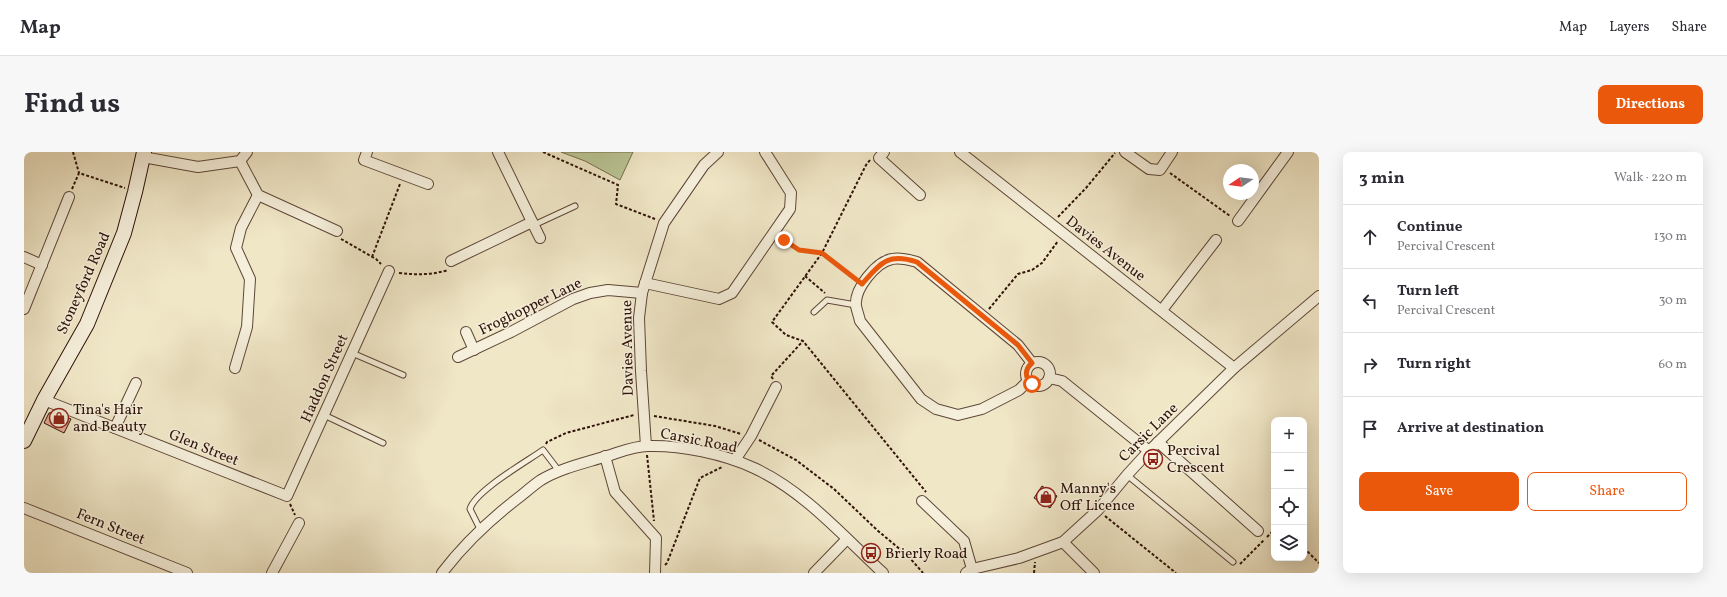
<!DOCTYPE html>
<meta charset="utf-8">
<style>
:root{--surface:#fff;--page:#f7f7f7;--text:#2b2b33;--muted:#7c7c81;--line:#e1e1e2;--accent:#ea580c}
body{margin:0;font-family:Vollkorn,serif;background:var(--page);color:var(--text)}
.controls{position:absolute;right:12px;bottom:12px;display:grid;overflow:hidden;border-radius:8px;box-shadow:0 4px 16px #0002}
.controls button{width:36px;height:36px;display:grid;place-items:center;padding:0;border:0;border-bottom:1px solid var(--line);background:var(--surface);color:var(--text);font:20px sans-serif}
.compass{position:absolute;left:1199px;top:12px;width:36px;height:36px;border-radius:50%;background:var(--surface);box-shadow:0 4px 16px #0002;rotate:257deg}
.stop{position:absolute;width:12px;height:12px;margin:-9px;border:3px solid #ea580c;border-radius:50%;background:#fff}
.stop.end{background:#ea580c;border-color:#fff;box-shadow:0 1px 4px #0008}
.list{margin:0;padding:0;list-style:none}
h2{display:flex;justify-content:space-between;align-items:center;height:52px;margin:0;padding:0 16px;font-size:17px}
h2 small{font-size:13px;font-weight:400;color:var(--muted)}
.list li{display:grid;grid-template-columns:26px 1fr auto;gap:12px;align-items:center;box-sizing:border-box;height:64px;padding:0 16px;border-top:1px solid var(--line)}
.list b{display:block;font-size:15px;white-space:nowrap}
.list p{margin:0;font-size:13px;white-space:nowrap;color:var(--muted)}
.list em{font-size:13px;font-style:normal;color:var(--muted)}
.actions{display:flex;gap:8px;padding:12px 16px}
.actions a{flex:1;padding:9px 0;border:1px solid var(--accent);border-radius:8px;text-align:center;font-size:14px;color:var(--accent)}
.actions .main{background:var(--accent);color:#fff}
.icon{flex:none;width:22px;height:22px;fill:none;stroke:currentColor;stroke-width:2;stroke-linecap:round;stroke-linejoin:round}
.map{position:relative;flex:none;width:1295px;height:421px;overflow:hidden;border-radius:8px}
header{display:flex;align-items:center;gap:24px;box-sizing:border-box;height:56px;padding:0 20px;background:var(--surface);border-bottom:1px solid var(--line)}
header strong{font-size:19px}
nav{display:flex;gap:22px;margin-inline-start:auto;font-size:14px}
.intro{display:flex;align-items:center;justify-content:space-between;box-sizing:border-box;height:96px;padding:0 24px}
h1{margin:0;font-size:28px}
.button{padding:10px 18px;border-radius:8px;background:var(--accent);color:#fff;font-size:14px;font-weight:700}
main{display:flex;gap:24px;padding:0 24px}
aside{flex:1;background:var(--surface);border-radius:8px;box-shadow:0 4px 16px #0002}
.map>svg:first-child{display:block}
.green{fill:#bac595;stroke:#746c4e}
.building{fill:#eaaf9d;stroke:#2e1208}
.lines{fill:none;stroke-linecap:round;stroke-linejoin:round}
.service-casing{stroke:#5e4738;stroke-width:7}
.minor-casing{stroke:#5e4738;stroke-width:12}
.secondary-casing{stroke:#2e1208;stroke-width:16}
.path{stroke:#2e1208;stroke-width:2;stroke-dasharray:3 2;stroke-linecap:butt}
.service{stroke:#f5efdb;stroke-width:5}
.minor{stroke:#f5efdb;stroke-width:10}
.secondary{stroke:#f5efdb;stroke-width:14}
.route{stroke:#ea580c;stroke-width:5}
.labels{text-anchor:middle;stroke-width:3;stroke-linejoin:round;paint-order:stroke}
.street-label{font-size:15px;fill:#2e1208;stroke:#f5efdb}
.poi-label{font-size:15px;fill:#2e1208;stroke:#f5efdb;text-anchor:start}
</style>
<header>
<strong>Map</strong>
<nav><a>Map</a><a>Layers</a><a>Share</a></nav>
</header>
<div class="intro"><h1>Find us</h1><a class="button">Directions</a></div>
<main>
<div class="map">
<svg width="1295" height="421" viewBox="0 0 1295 421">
<rect width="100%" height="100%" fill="#f0e7c7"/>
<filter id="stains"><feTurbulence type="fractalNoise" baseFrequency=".005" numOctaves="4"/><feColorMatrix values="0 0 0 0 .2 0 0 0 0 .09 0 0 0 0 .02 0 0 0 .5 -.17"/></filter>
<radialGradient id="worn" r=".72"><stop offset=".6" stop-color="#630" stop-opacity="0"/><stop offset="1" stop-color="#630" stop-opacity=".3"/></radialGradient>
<!-- green -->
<polygon class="green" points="537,0 609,0 596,28 561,9"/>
<!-- building -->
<g class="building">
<polygon points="30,260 47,267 40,281 20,271 25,261"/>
<polygon points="1018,334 1033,344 1026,356 1010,346"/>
</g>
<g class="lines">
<defs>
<g id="service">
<polyline points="510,73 551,54"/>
<polyline points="790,160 803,148 832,153"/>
<polyline points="328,201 379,223"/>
<polyline points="300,263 359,291"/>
<polyline points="1103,323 1209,410"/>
<path d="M 457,379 L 446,357 C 451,339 502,310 519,298 L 535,319"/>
</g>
<g id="minor">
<polyline points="343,0 340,8 404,32"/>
<polyline points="474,0 516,86"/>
<polyline points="860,0 855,6 896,43"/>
<polyline points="936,0 1210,216"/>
<polyline points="1101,0 1125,17 1136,18 1148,0"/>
<polyline points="119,5 174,15 216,9 223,0"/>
<polyline points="216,9 234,43 313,79"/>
<polyline points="1214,69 1264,0"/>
<polyline points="0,105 18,113"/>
<polyline points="427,109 508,70"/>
<polyline points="621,131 695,147 708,141 766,57 767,41 741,0"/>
<polyline points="0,157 45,45"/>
<polyline points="1138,158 1192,88"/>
<polyline points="442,180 450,198"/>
<polyline points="434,205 487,180 549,147 566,141 584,138 618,141"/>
<circle cx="1014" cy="222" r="12"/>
<polyline points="211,216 223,175 226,127 212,96 217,76 234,43"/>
<polyline points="1025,226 1038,229 1125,299"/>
<path d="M 1004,229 L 995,238 L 958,257 L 934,263 L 912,257 L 897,247 L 836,169 C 835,164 833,159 832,154 C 830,137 852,110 868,107 C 877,105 885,108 893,110 L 994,193 L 1008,211"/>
<polyline points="20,248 263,344 365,119"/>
<polyline points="91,276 112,231"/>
<polyline points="1134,290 1234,379"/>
<polyline points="622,294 617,219 615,166 618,141 640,71 680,13 694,0"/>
<polyline points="581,304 591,340 632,386 631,421"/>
<polyline points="711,308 727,284 752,235"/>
<polyline points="898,349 940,389 948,417"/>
<polyline points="0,356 163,421"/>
<polyline points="1039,390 1070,421"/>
<polyline points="248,421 275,371"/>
<path d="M 418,421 C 440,392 469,365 498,343 C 504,338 511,332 517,328 C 537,316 561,311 583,304 C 596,300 610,294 624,294 C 657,293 700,302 730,316 C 780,339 819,384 859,421"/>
<polyline points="790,421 823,387"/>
<polyline points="942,421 948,417 995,406 1039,390 1074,358 1103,323 1125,299 1210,216 1295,144"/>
</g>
<polyline id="secondary" points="0,289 20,248 63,172 100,81 111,40 120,0"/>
</defs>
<!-- service casing -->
<use href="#service" class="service-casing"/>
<!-- minor casing -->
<use href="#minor" class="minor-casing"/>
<!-- secondary casing -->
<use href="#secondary" class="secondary-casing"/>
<!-- path -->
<g class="path">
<polyline points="49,0 55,21"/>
<polyline points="519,0 594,33 592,52 631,67"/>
<polyline points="846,8 842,13 798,101 748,170 762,183 779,189 902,340"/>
<polyline points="1146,21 1206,64"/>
<polyline points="48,37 55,21 101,36"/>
<polyline points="1034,65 1062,36 1091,1"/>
<polyline points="317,87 352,107 357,112"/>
<polyline points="758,87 775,98 798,101 831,127"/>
<polyline points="348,105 376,32"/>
<path d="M 375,121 C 393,123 407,123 424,118"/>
<polyline points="781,124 801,141"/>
<polyline points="965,157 994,122 1008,118 1018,111 1034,89"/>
<polyline points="749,227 747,224 779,189"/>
<polyline points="630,264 691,274 717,282"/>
<polyline points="735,288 772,308 810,337 853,378 884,404 899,421"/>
<polyline points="522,292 523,290 542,281 610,263"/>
<polyline points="623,303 630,369"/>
<polyline points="266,352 271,363"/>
<polyline points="1081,364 1152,421"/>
<polyline points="1243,385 1250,378"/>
<polyline points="1280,396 1295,411"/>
<polyline points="1216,412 1240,388"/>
<polyline points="641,413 643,411 676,326 698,315"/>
<polyline points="1010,421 1011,410"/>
</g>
<!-- service -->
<use href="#service" class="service"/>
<!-- minor -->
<use href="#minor" class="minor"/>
<!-- secondary -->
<use href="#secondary" class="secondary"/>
</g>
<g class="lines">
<!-- route -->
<path class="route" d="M 760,88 L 775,98 L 798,101 L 838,132 C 856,112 863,100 893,110 L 994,193 L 1008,211 C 1001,217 1000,225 1008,232"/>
</g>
<!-- icons -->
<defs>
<symbol id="shop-ring" viewBox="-11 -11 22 22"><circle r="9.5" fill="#f5efdb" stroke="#8f2418" stroke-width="1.5"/><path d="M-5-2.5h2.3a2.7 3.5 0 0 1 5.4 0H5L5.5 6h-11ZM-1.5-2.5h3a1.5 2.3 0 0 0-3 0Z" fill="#8f2418"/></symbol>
<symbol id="bus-ring" viewBox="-11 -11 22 22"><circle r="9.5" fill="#f5efdb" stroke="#8f2418" stroke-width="1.5"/><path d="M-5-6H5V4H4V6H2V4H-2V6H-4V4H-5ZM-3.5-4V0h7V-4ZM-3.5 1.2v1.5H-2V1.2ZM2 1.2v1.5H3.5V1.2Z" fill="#8f2418"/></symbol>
</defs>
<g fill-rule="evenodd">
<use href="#shop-ring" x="24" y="255" width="22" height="22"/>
<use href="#bus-ring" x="1118" y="296" width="22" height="22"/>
<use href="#shop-ring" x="1011" y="334" width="22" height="22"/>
<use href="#bus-ring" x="836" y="390" width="22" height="22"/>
</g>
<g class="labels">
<!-- street labels -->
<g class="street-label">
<text transform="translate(1082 96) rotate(38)" y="5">Davies Avenue</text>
<text transform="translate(59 131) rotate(-66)" y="5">Stoneyford Road</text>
<text transform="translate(506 154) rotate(-26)" y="5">Froghopper Lane</text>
<text transform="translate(603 196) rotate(-91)" y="5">Davies Avenue</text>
<text transform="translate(300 226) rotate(-66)" y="5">Haddon Street</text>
<text transform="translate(1124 280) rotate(-45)" y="5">Carsic Lane</text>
<text transform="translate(675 288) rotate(11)" y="5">Carsic Road</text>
<text transform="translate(180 295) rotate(22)" y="5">Glen Street</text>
<text transform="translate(87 374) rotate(22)" y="5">Fern Street</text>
</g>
<!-- poi labels -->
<g class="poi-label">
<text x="49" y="262">Tina's Hair<tspan x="49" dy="17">and Beauty</tspan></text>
<text x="1143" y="303">Percival<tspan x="1143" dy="17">Crescent</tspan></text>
<text x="1036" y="341">Manny's<tspan x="1036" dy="17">Off Licence</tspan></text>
<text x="861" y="406">Brierly Road</text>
</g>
</g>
<rect width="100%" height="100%" filter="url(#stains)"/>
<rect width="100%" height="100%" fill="url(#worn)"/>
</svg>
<div class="controls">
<button>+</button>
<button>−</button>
<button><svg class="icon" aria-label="locate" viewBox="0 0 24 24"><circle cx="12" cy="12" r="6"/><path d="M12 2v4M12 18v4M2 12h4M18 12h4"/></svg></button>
<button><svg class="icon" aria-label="layers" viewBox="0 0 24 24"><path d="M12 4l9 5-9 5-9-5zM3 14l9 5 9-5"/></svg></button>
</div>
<svg class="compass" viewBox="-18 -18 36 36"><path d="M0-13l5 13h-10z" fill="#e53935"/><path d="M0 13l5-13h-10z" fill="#7c7c81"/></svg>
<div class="stop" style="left:1008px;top:232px"></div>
<div class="stop end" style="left:760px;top:88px"></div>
</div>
<aside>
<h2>3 min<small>Walk · 220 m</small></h2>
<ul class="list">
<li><svg class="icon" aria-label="ahead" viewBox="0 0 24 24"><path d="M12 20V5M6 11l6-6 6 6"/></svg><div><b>Continue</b><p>Percival Crescent</p></div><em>130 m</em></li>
<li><svg class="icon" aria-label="left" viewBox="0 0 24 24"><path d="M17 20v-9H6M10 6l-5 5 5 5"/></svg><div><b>Turn left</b><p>Percival Crescent</p></div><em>30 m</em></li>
<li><svg class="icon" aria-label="right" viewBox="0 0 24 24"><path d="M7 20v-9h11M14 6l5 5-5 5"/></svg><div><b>Turn right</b></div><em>60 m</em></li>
<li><svg class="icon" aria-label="arrive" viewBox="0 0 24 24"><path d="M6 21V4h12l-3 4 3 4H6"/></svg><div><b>Arrive at destination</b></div></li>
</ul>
<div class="actions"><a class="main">Save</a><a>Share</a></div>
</aside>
</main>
